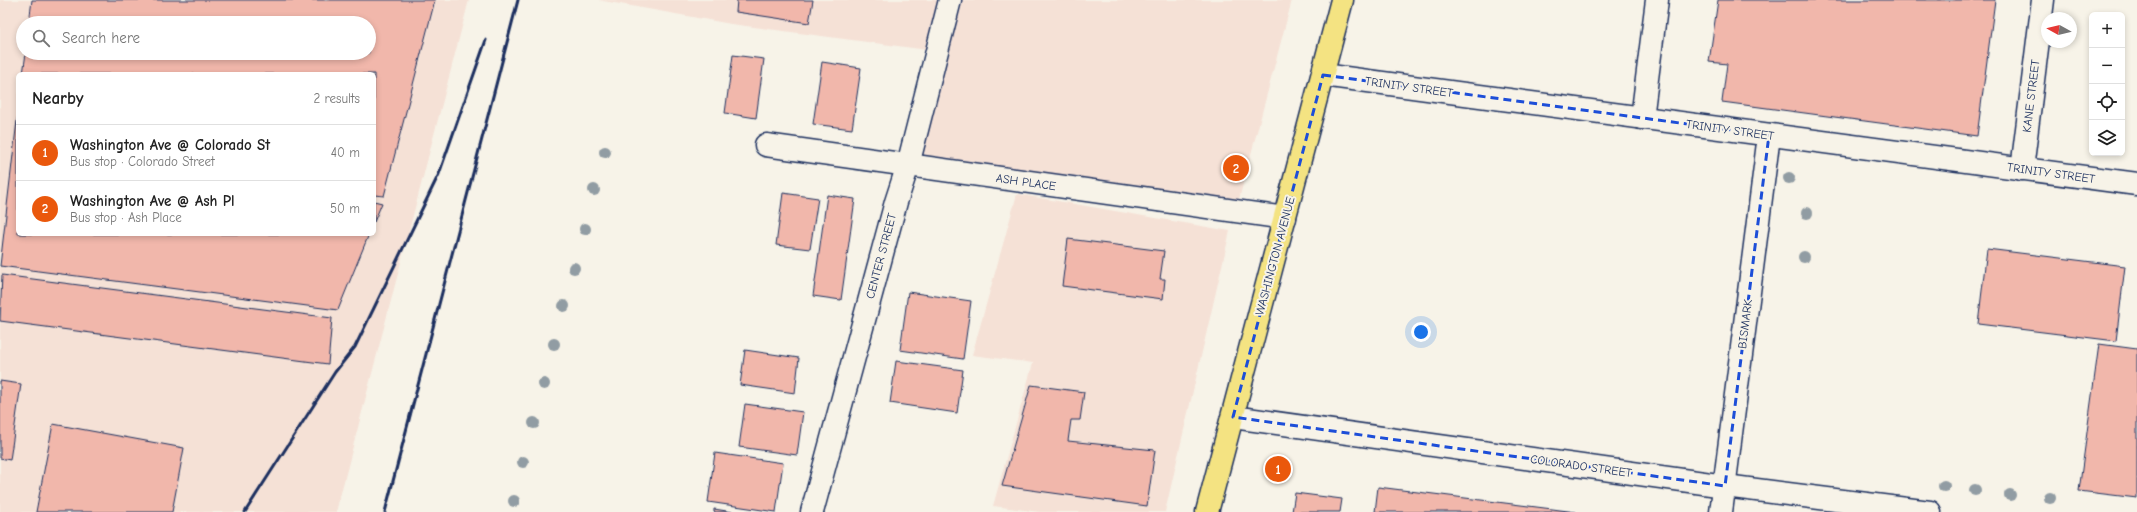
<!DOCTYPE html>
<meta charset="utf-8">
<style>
:root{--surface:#fff;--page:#f6f6f6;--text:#222;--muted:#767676;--line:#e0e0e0;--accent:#ea580c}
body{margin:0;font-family:"Comic Neue",sans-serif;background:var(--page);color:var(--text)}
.controls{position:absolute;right:12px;top:12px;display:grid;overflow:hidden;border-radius:6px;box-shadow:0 2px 6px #0003}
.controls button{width:36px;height:36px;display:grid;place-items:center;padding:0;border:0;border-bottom:1px solid var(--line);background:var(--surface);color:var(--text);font:20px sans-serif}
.compass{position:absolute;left:2041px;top:12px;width:36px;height:36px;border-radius:50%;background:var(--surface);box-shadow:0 2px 6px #0003;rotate:278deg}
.you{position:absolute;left:1421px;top:332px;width:14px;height:14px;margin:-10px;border:3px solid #fff;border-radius:50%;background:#1a73e8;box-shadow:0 0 0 6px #1a73e833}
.badge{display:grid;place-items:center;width:26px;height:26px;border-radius:50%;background:var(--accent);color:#fff;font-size:13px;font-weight:700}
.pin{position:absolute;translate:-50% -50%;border:2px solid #fff;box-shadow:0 1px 4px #0006}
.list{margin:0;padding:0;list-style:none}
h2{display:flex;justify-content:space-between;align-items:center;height:52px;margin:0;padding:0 16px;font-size:17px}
h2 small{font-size:13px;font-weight:400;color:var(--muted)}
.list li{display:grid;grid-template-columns:26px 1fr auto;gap:12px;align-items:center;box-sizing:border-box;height:56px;padding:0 16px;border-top:1px solid var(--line)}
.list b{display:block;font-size:15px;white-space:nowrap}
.list p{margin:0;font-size:13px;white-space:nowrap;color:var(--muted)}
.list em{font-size:13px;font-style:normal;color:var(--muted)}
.icon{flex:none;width:22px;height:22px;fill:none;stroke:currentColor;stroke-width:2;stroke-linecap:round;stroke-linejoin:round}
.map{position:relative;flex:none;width:2137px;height:512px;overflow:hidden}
.search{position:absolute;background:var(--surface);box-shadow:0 2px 6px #0003;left:16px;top:16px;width:360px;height:44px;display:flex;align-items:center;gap:10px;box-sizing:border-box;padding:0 14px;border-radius:22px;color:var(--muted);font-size:15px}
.panel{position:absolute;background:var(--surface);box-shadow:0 2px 6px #0003;left:16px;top:72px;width:360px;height:164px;border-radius:6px}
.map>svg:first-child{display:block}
.built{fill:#f5e1d6;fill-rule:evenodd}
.building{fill:#f1b7ab;stroke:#1b2f5e}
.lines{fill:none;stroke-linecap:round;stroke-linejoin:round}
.minor-casing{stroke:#1b2f5e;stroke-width:25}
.major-casing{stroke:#1b2f5e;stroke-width:25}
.minor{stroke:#f7f3e8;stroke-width:22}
.major{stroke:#f4e382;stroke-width:22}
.rail{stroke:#1b2f5e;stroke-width:3}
.tree{fill:#919ca3}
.marked{fill:none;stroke:#1d4ed8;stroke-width:3;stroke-dasharray:8 5;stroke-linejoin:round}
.labels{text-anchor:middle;stroke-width:4;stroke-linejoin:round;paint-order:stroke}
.street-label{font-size:12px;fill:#1b2f5e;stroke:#f7f3e8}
</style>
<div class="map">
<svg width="2137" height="512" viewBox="0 0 2137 512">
<rect width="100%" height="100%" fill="#f7f3e8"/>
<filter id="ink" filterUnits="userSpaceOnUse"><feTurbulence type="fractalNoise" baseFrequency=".025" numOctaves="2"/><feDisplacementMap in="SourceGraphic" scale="8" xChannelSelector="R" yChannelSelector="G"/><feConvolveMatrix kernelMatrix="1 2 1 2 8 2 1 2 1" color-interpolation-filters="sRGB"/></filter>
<g filter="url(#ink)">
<!-- built -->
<g class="built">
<path d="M 0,0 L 469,0 L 336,512 L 0,512 ZM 23,23 L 369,23 L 369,53 L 23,53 ZM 18,74 L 374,74 L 374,234 L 18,234 Z"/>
<polygon points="598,0 941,0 928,50 731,24"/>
<polygon points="962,0 1292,0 1238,203 920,156"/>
<polygon points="1017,194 1230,231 1165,512 1040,512 993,506 1033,363 972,355"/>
</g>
<!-- building -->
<g class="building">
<polygon points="32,0 435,0 384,196 374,195 374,74 23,74 26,53 369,53 369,23 29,23"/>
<polygon points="737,0 813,0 809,23 736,12"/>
<polygon points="1718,0 1995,0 1977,136 1722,102 1727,64 1709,62"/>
<polygon points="733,55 764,59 756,118 725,113"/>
<polygon points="822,62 861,68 852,129 813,124"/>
<polygon points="18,112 18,234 369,234 338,310 0,266"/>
<polygon points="783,193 818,198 810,249 776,245"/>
<polygon points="827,195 855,199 841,300 813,296"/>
<polygon points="374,201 382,203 374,222"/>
<polygon points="1068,239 1164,251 1160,279 1165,279 1163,299 1062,286"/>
<polygon points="1987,249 2125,266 2116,341 1978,324"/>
<polygon points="2,275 332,318 328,364 0,321"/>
<polygon points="908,292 971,301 963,359 900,350"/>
<polygon points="2099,344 2137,349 2137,498 2079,491"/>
<polygon points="745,350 799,358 795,393 740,385"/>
<polygon points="896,361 963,370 957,413 890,403"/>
<polygon points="0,381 21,384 10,460 0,458"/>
<polygon points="1031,385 1084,392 1080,420 1071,420 1068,441 1155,450 1147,506 1002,486"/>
<polygon points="745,404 803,412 797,455 739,447"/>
<polygon points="53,424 184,448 172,512 36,512"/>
<polygon points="715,453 783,463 776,512 708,502"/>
<polygon points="1378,487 1576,512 1375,512"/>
<polygon points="1295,493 1342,499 1340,512 1292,512"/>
<polygon points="714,509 733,512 714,512"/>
</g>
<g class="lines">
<defs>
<g id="minor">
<polyline points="1323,75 2137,184"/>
<polyline points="1642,118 1657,0"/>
<polyline points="766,145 1285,218"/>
<polyline points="2022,169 2043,0"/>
<polyline points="1233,417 1725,486 1930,512"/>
<polyline points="812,512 896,202 908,165 950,0"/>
<polyline points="1721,512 1769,135"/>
</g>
<polyline id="major" points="1207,512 1342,0"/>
</defs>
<!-- minor casing -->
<use href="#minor" class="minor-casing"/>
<!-- major casing -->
<use href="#major" class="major-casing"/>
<!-- minor -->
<use href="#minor" class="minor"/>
<!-- major -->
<use href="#major" class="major"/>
<!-- rail -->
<g class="rail">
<polyline points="245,512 335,372 355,347 439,174 486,40"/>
<polyline points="385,512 518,0"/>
</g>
</g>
<!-- trees -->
<g class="tree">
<circle cx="605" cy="152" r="6"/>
<circle cx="1789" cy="178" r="6"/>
<circle cx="594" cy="190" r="6"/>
<circle cx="1807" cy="213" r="6"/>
<circle cx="585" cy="229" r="6"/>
<circle cx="1804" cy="257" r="6"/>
<circle cx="574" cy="268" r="6"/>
<circle cx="564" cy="306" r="6"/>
<circle cx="554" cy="344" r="6"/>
<circle cx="544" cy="384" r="6"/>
<circle cx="534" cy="423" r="6"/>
<circle cx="523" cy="462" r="6"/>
<circle cx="1944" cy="486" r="6"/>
<circle cx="1975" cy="490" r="6"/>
<circle cx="2010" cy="495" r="6"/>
<circle cx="2050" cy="498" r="6"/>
<circle cx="514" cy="501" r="6"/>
</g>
</g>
<!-- marked area -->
<path class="marked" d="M 1323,75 L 1769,135 L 1725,486 L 1233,417 Z"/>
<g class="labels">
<!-- street labels -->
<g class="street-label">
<text transform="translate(1409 87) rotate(8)" y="4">TRINITY STREET</text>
<text transform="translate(2031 96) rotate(-83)" y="4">KANE STREET</text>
<text transform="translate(1730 130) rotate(8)" y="4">TRINITY STREET</text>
<text transform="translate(2051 173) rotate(8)" y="4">TRINITY STREET</text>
<text transform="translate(1026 182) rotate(8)" y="4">ASH PLACE</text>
<text transform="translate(881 256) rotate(-75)" y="4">CENTER STREET</text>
<text transform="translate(1275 256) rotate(-75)" y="4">WASHINGTON AVENUE</text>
<text transform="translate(1745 324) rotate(-83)" y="4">BISMARK</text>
<text transform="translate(1581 466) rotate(8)" y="4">COLORADO STREET</text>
</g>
</g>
</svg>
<div class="controls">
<button>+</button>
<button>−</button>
<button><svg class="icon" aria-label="locate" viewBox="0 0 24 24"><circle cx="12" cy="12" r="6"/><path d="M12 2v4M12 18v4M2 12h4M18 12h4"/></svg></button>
<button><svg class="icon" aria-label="layers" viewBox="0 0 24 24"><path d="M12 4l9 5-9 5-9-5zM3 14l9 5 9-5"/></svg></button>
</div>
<svg class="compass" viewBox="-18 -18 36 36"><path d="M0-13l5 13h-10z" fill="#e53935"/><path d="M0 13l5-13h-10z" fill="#767676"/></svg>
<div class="you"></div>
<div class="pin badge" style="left:1278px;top:469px">1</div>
<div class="pin badge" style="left:1236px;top:168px">2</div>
<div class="search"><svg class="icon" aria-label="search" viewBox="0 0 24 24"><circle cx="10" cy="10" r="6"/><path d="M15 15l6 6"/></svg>Search here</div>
<section class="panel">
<h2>Nearby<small>2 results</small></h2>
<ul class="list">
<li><span class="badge">1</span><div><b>Washington Ave @ Colorado St</b><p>Bus stop · Colorado Street</p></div><em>40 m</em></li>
<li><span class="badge">2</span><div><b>Washington Ave @ Ash Pl</b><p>Bus stop · Ash Place</p></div><em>50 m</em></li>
</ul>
</section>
</div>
